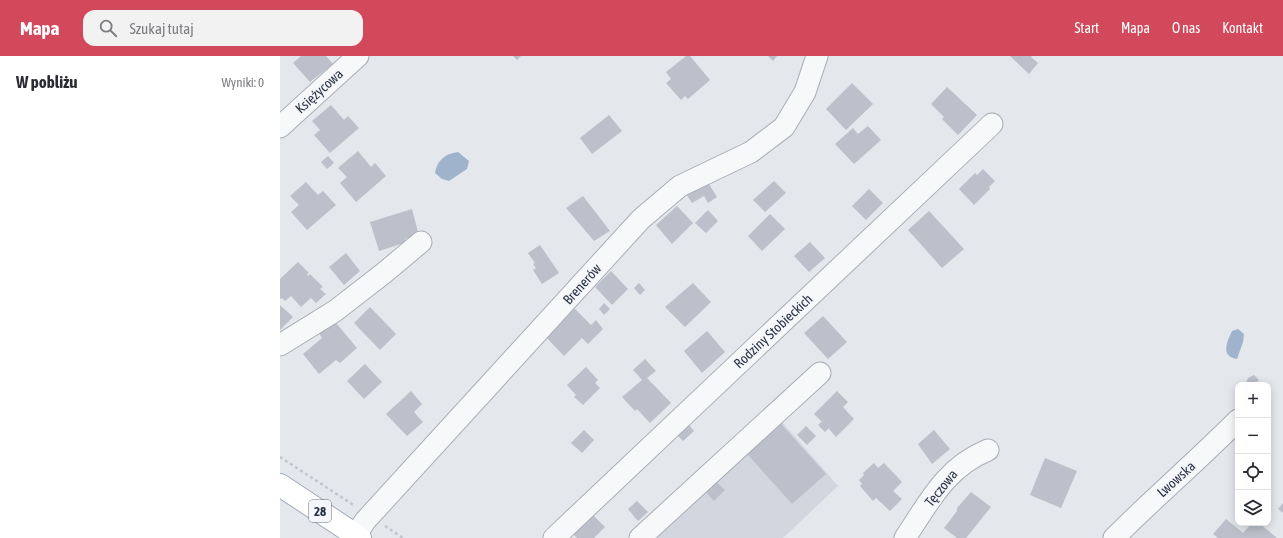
<!DOCTYPE html>
<html lang="pl">
<meta charset="utf-8">
<style>
:root{--surface:#fff;--page:#f2f2f3;--text:#2b2b33;--muted:#7c7c81;--line:#e1e1e2;--accent:#d1495b}
body{margin:0;font-family:"Asap Condensed",sans-serif;background:var(--page);color:var(--text)}
.controls{position:absolute;right:12px;bottom:12px;display:grid;overflow:hidden;border-radius:8px;box-shadow:0 2px 10px #0003}
.controls button{width:36px;height:36px;display:grid;place-items:center;padding:0;border:0;border-bottom:1px solid var(--line);background:var(--surface);color:var(--text);font:20px sans-serif}
.list{margin:0;padding:0;list-style:none}
h2{display:flex;justify-content:space-between;align-items:center;height:52px;margin:0;padding:0 16px;font-size:17px}
h2 small{font-size:13px;font-weight:400;color:var(--muted)}
.icon{flex:none;width:22px;height:22px;fill:none;stroke:currentColor;stroke-width:2;stroke-linecap:round;stroke-linejoin:round}
.map{position:relative;flex:none;width:1003px;height:482px;overflow:hidden}
header{display:flex;align-items:center;gap:24px;box-sizing:border-box;height:56px;padding:0 20px;background:var(--accent);color:#fff}
header strong{font-size:19px}
nav{display:flex;gap:22px;margin-inline-start:auto;font-size:14px}
.search{width:280px;height:36px;background:var(--page);display:flex;align-items:center;gap:10px;box-sizing:border-box;padding:0 14px;border-radius:12px;color:var(--muted);font-size:15px}
main{display:flex}
aside{flex:1;background:var(--surface)}
.map>svg:first-child{display:block}
.built{fill:#d2d6de}
.water{fill:#9fb4cc}
.building{fill:#bbc0ca}
.lines{fill:none;stroke-linecap:round;stroke-linejoin:round}
.minor-casing{stroke:#a9aeb7;stroke-width:23}
.major-casing{stroke:#a3abb8;stroke-width:24}
.path{stroke:#c2c5cb;stroke-width:2.5;stroke-dasharray:3 3;stroke-linecap:butt}
.minor{stroke:#f7f8fa;stroke-width:21}
.major{stroke:#fff;stroke-width:22}
.labels{text-anchor:middle;stroke-width:4;stroke-linejoin:round;paint-order:stroke}
.shield{fill:#f4f6f9;stroke:#676e7b;stroke-width:1}
.shield-label{font-size:13px;font-weight:bold;fill:#2b3445}
.street-label{font-size:14px;fill:#2b3445;stroke:#f4f6f9}
</style>
<header>
<strong>Mapa</strong>
<div class="search"><svg class="icon" aria-label="search" viewBox="0 0 24 24"><circle cx="10" cy="10" r="6"/><path d="M15 15l6 6"/></svg>Szukaj tutaj</div>
<nav><a>Start</a><a>Mapa</a><a>O nas</a><a>Kontakt</a></nav>
</header>
<main>
<aside>
<h2>W pobliżu<small>Wyniki: 0</small></h2>
<ul class="list">
</ul>
</aside>
<div class="map">
<svg width="1003" height="482" viewBox="0 0 1003 482">
<rect width="100%" height="100%" fill="#e4e7ec"/>
<!-- built -->
<polygon class="built" points="497,360 558,430 503,482 367,482"/>
<!-- water -->
<g class="water">
<path d="M 178,96 L 189,105 L 187,113 L 169,125 L 162,123 L 155,117 C 157,104 165,98 178,96 Z"/>
<path d="M 958,273 L 964,278 L 963,286 L 957,303 C 940,300 947,286 952,275 Z"/>
</g>
<!-- building -->
<g class="building">
<polygon points="21,0 46,0 53,8 30,26 13,7"/>
<polygon points="233,0 241,0 237,4"/>
<polygon points="406,0 410,0 430,24 408,43 405,40 401,44 386,27 391,23 386,16"/>
<polygon points="488,0 497,0 493,5"/>
<polygon points="730,0 752,0 751,1 758,7 749,18"/>
<polygon points="572,27 593,48 566,74 546,53"/>
<polygon points="667,31 697,59 678,79 662,63 664,61 651,48"/>
<polygon points="51,49 64,64 68,60 79,72 50,97 34,79 40,74 32,65"/>
<polygon points="329,59 342,75 312,98 300,82"/>
<polygon points="588,70 601,84 574,108 555,88 573,72 578,78"/>
<polygon points="78,95 91,111 95,107 106,120 76,146 60,127 67,121 58,112"/>
<polygon points="48,100 54,107 47,113 41,106"/>
<polygon points="703,113 715,125 709,131 710,133 694,149 679,133 695,117 697,119"/>
<polygon points="424,120 437,141 428,147 424,140 412,147 403,133"/>
<polygon points="494,125 506,137 485,156 473,144"/>
<polygon points="26,126 38,139 43,135 56,149 27,174 11,156 19,149 10,140"/>
<polygon points="589,133 603,147 586,164 572,150"/>
<polygon points="303,140 330,175 314,185 286,152"/>
<polygon points="397,150 413,167 392,188 376,169"/>
<polygon points="132,153 139,180 125,183 127,186 99,195 90,166"/>
<polygon points="428,154 438,165 426,177 415,167"/>
<polygon points="649,155 684,193 662,212 628,174"/>
<polygon points="490,158 505,173 482,195 468,180"/>
<polygon points="530,186 545,202 529,216 514,200"/>
<polygon points="260,189 279,217 262,228 253,214 256,212 253,208 255,207 248,197"/>
<polygon points="66,197 80,215 64,229 49,211"/>
<polygon points="18,206 29,217 27,218 28,220 30,218 43,231 40,233 46,238 36,247 31,242 21,251 11,240 5,245 2,242 0,243 0,223"/>
<polygon points="331,215 348,233 332,249 315,231"/>
<polygon points="359,227 365,234 360,239 354,232"/>
<polygon points="413,227 431,246 405,271 385,251"/>
<polygon points="324,247 330,253 324,259 319,253"/>
<polygon points="0,249 13,261 0,274"/>
<polygon points="90,251 116,278 100,294 74,267"/>
<polygon points="293,251 311,269 316,264 323,273 308,288 302,282 284,300 264,279"/>
<polygon points="543,260 567,286 548,303 524,277"/>
<polygon points="51,261 77,292 60,307 56,304 39,318 23,298 42,282 36,272"/>
<polygon points="427,275 445,296 422,317 404,295"/>
<polygon points="365,303 376,315 367,322 391,347 370,367 357,353 355,355 342,341 362,324 353,314"/>
<polygon points="85,308 102,326 84,343 67,325"/>
<polygon points="306,311 318,324 315,327 320,332 303,349 294,341 296,339 287,329"/>
<polygon points="974,319 979,324 975,329 965,329 968,322"/>
<polygon points="131,335 142,348 134,356 143,366 127,380 106,358"/>
<polygon points="557,335 568,346 563,351 574,363 556,381 549,373 550,371 545,376 538,369 543,364 541,365 534,358"/>
<polygon points="495,361 546,418 512,448 461,391"/>
<polygon points="408,368 414,375 403,385 397,379"/>
<polygon points="526,370 536,380 527,389 517,379"/>
<polygon points="304,374 314,384 302,397 291,387"/>
<polygon points="654,374 670,393 652,408 638,388"/>
<polygon points="765,402 797,415 781,452 750,439"/>
<polygon points="594,407 598,412 604,407 622,426 613,435 622,443 610,455 596,442 593,445 580,430 582,428 579,424 584,419 583,417"/>
<polygon points="433,423 445,434 434,445 423,433"/>
<polygon points="691,436 711,451 686,482 677,482 664,472 677,455 677,452"/>
<polygon points="357,445 368,456 358,465 348,453"/>
<polygon points="1003,447 1003,457 998,453"/>
<polygon points="313,459 325,471 314,482 297,482 293,478"/>
<polygon points="946,463 963,477 972,467 979,467 997,482 938,482 933,478"/>
</g>
<g class="lines">
<defs>
<g id="minor">
<polyline points="0,71 78,0"/>
<polyline points="0,289 55,255 104,217 141,186"/>
<polyline points="76,479 85,465 361,163 400,130 471,96 504,71 525,36 537,0"/>
<polyline points="274,482 712,68"/>
<polyline points="360,482 540,317"/>
<path d="M 625,482 C 649,446 666,411 708,394"/>
<path d="M 834,482 C 874,442 917,405 958,364"/>
</g>
<polyline id="major" points="0,429 80,482"/>
</defs>
<!-- minor casing -->
<use href="#minor" class="minor-casing"/>
<!-- major casing -->
<use href="#major" class="major-casing"/>
<!-- path -->
<g class="path">
<polyline points="0,401 75,450"/>
<polyline points="105,470 123,482"/>
</g>
<!-- minor -->
<use href="#minor" class="minor"/>
<!-- major -->
<use href="#major" class="major"/>
</g>
<g class="labels">
<!-- shield labels -->
<rect class="shield" x="29" y="444" width="22" height="22" rx="3"/>
<g class="shield-label">
<text x="40" y="460">28</text>
</g>
<!-- street labels -->
<g class="street-label">
<text transform="translate(39 35) rotate(-42)" y="5">Księżycowa</text>
<text transform="translate(302 228) rotate(-48)" y="5">Brenerów</text>
<text transform="translate(493 275) rotate(-43)" y="5">Rodziny Stobieckich</text>
<text transform="translate(896 423) rotate(-42)" y="5">Lwowska</text>
<text transform="translate(661 432) rotate(-51)" y="5">Tęczowa</text>
</g>
</g>
</svg>
<div class="controls">
<button>+</button>
<button>−</button>
<button><svg class="icon" aria-label="locate" viewBox="0 0 24 24"><circle cx="12" cy="12" r="6"/><path d="M12 2v4M12 18v4M2 12h4M18 12h4"/></svg></button>
<button><svg class="icon" aria-label="layers" viewBox="0 0 24 24"><path d="M12 4l9 5-9 5-9-5zM3 14l9 5 9-5"/></svg></button>
</div>
</div>
</main>
